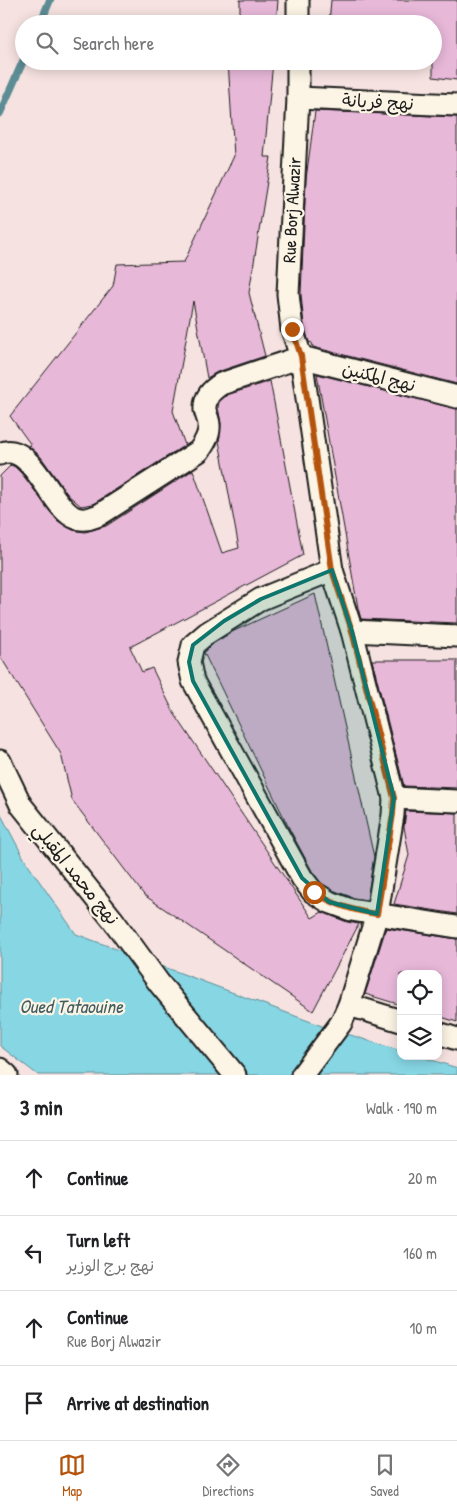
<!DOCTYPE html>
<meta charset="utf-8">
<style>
:root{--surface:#fff;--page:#f6f6f6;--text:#202124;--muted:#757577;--line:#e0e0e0;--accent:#b45309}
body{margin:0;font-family:"Patrick Hand","Playpen Sans Arabic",sans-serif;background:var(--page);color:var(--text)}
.controls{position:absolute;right:15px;bottom:15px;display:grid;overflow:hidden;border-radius:10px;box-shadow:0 2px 12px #0003}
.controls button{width:45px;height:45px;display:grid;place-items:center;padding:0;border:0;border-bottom:1px solid var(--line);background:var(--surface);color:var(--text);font:25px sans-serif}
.stop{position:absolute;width:15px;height:15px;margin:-11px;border:4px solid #b45309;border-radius:50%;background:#fff}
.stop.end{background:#b45309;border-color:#fff;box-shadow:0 1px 5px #0008}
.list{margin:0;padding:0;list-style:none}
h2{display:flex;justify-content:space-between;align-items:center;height:65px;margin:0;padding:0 20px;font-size:21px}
h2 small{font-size:16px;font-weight:400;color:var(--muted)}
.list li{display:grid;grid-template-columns:32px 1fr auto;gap:15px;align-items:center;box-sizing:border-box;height:75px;padding:0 20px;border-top:1px solid var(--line)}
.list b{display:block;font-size:19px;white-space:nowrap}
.list p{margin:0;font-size:16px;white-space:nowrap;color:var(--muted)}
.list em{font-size:16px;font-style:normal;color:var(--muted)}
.icon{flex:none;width:28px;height:28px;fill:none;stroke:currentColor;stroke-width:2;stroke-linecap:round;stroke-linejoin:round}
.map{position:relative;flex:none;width:457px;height:1075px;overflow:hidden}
.search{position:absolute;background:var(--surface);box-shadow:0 2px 12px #0003;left:15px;right:15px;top:15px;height:55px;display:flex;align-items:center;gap:12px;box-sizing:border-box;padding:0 18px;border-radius:28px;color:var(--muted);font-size:19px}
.sheet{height:365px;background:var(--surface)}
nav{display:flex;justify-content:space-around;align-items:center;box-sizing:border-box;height:70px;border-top:1px solid var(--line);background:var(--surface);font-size:14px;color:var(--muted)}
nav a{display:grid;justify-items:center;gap:2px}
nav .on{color:var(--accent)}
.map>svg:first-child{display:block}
.water{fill:#87d6e4;stroke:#5c8c94}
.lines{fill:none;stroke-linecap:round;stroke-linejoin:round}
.stream{stroke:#5c8c94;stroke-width:8}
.building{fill:#e8b8d9;stroke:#1c1c1c}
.minor-casing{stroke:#1c1c1c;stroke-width:25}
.minor{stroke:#fcf5e5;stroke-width:21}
.route{stroke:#b45309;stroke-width:6}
.marked{fill:#0f766e;fill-opacity:0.2;stroke:#0f766e;stroke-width:4;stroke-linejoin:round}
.labels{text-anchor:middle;stroke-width:4.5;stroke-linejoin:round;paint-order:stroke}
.street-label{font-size:18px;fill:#1c1c1c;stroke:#fcf5e5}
.water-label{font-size:19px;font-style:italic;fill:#415d62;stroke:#fcf5e5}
</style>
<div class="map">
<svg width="457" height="1075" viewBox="0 0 457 1075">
<rect width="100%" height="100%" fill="#f6e3e1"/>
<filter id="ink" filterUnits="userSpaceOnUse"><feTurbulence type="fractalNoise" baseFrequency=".02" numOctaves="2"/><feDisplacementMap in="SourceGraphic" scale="10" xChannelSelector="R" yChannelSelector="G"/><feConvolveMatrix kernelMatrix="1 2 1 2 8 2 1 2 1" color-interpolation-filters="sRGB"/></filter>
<g filter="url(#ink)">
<!-- water -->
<polygon class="water" points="0,813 26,862 76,934 322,1026 401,1051 401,1056 419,1056 457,1068 457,1075 38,1075 0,1046"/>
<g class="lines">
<!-- stream -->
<g class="stream">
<polyline points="40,24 50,0"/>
<polyline points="0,113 24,59"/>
</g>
</g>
<!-- building -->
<g class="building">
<polygon points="240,0 278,0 276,24 234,24 240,10"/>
<polygon points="331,0 457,0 457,80 433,77 433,24 329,24"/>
<polygon points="228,61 273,61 264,157 271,157 249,293 265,356 217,372 207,378 193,301 173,411 185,445 93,504 81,506 68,495 41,457 29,446 31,445 10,416 113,286 117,264 184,262 234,156"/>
<polygon points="315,111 457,117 457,384 313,347 312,343 309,342 304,326 301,294 306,179"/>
<polygon points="317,374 457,409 457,623 361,619 358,608"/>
<polygon points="270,381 303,555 130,647 142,672 152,668 174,713 312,918 322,912 347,922 359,924 313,1011 144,895 72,800 61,754 0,656 0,476 11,465 15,467 22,474 58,521 73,530 85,532 106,526 193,470 222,553 239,548 219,441 221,424 218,407 219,402 227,395"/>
<polygon points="315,594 374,857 367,900 354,898 335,891 321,883 312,871 291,832 204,653 214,643 234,631"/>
<polygon points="372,660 457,660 457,788 404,786"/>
<polygon points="406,811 457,813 457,914 394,904 409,855 404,827"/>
<polygon points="386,928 457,939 457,1022 438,1016 438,974 401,974 401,1005 365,994"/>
</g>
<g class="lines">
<defs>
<g id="minor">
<polyline points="298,0 298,24"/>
<polyline points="298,61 298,98 288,294 292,329 301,357 332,570 352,631 394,798 393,815 377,914 349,1005 341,1023 302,1075"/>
<polyline points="298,98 457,105"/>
<polyline points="301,357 457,397"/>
<path d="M 0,454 C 31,438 51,510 76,518 C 85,521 91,518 99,515 L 199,451 C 204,444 210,435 209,425 C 209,420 206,415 205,410 C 204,397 212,390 221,384 L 301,357"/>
<polyline points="332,570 261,599 207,633 193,645 189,662 193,681 302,878 313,892 329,902 351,910 457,927"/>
<polyline points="352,631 457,636"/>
<polyline points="0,761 21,805 113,920 159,983 235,1075"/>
<polyline points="394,798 457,801"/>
<polyline points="349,1005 401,1021"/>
<polyline points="438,1033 457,1039"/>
<polyline points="0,1069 7,1075"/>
</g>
</defs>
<!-- minor casing -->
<use href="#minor" class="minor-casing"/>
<!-- minor -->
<use href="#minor" class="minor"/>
</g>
</g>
<g class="lines" filter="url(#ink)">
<!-- route -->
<path class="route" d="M 292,329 L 301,356 L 332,570 L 352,631 L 394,798 L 393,814 L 377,914 C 353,911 334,905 314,892"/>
</g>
<!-- marked area -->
<path class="marked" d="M 332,570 L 352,631 L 394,798 L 377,914 L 329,902 L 302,878 L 193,681 L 189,662 L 193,645 L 224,621 L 261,599 Z"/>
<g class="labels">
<!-- street labels -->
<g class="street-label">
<text transform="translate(378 102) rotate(3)" y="6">نهج فريانة</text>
<text transform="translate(292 210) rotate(-87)" y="6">Rue Borj Alwazir</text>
<text transform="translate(379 377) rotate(14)" y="6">نهج المكنين</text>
<text transform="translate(76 874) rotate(51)" y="6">نهج محمد المقبلي</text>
</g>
<!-- water labels -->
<g class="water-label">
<text x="71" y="1013">Oued Tataouine</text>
</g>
</g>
</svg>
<div class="controls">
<button><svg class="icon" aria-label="locate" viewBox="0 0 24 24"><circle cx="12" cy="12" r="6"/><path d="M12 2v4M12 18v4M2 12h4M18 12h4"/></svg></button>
<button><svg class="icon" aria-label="layers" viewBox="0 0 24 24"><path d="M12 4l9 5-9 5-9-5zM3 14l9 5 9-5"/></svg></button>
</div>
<div class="stop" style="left:314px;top:892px"></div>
<div class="stop end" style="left:292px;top:329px"></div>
<div class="search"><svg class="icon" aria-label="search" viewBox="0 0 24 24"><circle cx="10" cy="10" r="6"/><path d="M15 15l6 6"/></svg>Search here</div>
</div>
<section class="sheet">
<h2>3 min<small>Walk · 190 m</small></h2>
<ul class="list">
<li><svg class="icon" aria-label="ahead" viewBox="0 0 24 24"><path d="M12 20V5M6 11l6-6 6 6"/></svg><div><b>Continue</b></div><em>20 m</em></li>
<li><svg class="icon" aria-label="left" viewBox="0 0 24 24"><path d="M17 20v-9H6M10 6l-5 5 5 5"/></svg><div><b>Turn left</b><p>نهج برج الوزير</p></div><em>160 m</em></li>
<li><svg class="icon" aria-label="ahead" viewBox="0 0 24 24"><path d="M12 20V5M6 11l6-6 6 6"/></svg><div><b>Continue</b><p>Rue Borj Alwazir</p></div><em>10 m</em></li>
<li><svg class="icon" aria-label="arrive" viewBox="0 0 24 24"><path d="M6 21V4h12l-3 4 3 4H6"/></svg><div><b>Arrive at destination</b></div></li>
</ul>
</section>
<nav>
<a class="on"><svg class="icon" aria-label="map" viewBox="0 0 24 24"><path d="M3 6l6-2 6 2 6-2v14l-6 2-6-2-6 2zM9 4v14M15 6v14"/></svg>Map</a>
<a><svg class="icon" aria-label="directions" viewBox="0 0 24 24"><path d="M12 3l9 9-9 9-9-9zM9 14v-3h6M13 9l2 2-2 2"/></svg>Directions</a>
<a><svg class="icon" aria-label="saved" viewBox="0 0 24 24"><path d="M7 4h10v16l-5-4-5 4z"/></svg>Saved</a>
</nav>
